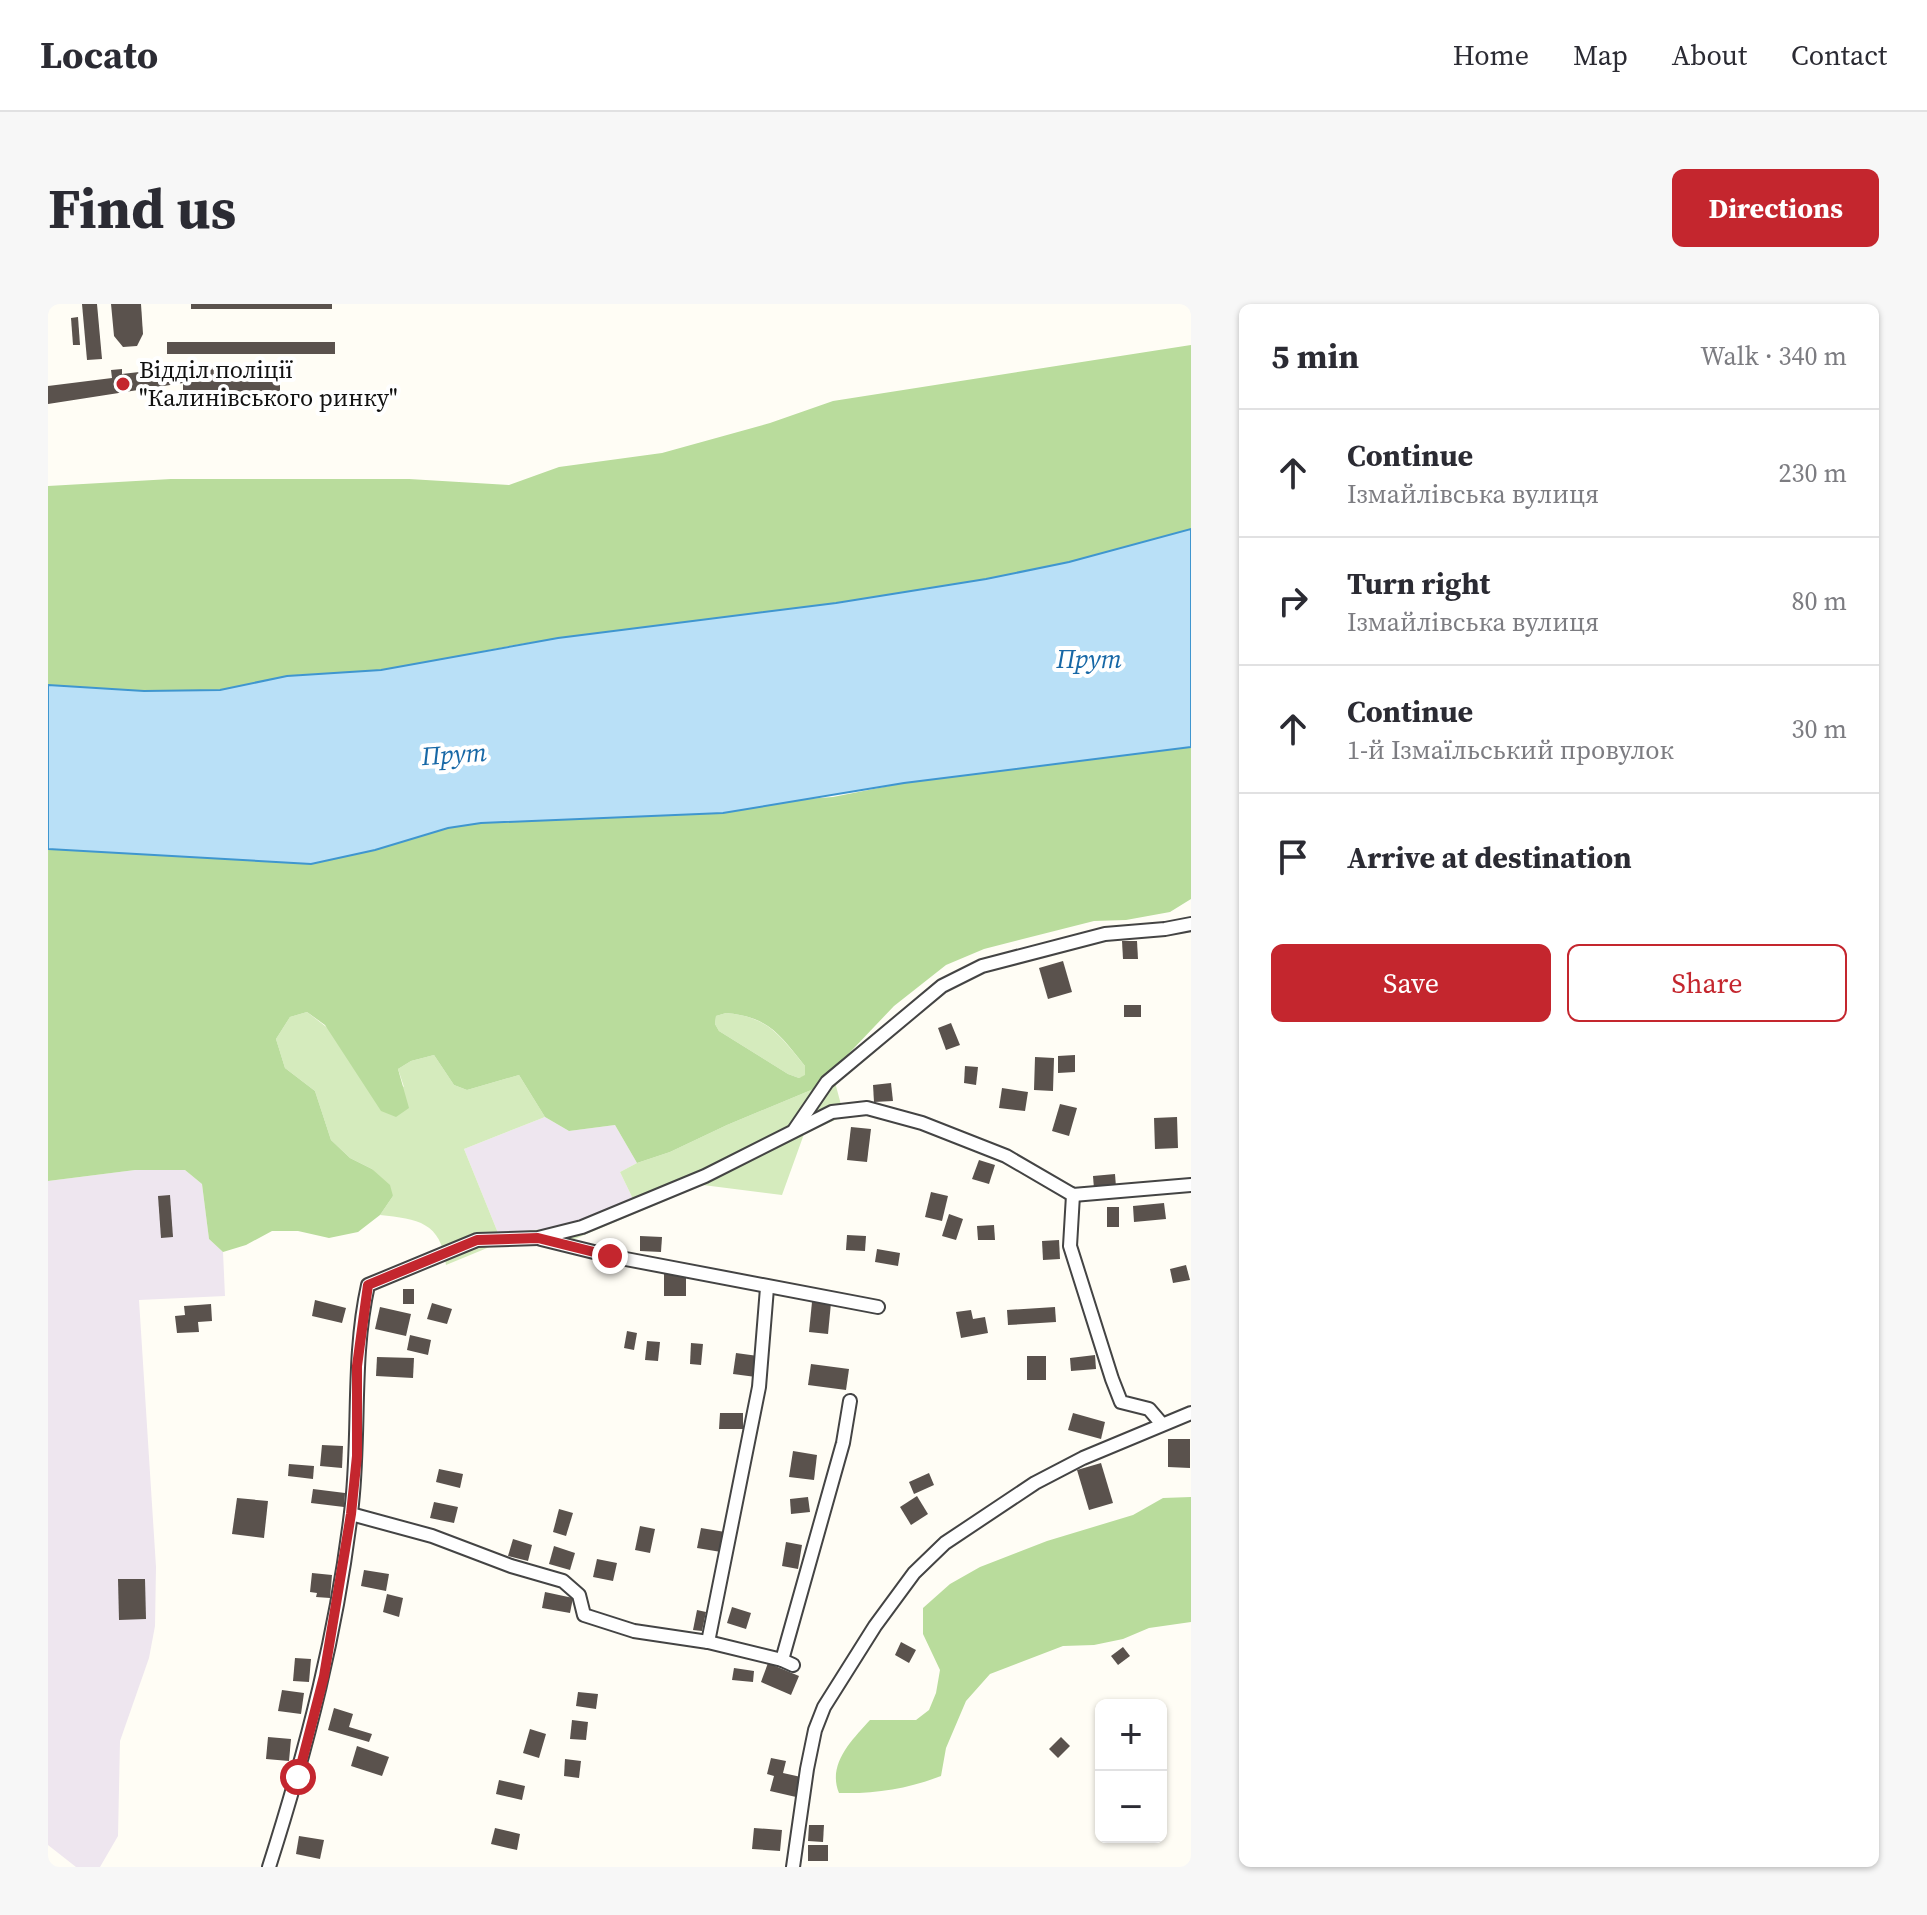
<!DOCTYPE html>
<meta charset="utf-8">
<style>
:root{--surface:#fff;--page:#f7f7f7;--text:#2b2b33;--muted:#7c7c81;--line:#e1e1e2;--accent:#c4262e}
body{margin:0;font-family:"Source Serif 4",serif;background:var(--page);color:var(--text)}
.controls{position:absolute;right:24px;bottom:24px;display:grid;overflow:hidden;border-radius:12px;box-shadow:0 2px 6px #0004}
.controls button{width:72px;height:72px;display:grid;place-items:center;padding:0;border:0;border-bottom:2px solid var(--line);background:var(--surface);color:var(--text);font:40px sans-serif}
.stop{position:absolute;width:24px;height:24px;margin:-18px;border:6px solid #c4262e;border-radius:50%;background:#fff}
.stop.end{background:#c4262e;border-color:#fff;box-shadow:0 2px 8px #0008}
.list{margin:0;padding:0;list-style:none}
h2{display:flex;justify-content:space-between;align-items:center;height:104px;margin:0;padding:0 32px;font-size:34px}
h2 small{font-size:26px;font-weight:400;color:var(--muted)}
.list li{display:grid;grid-template-columns:52px 1fr auto;gap:24px;align-items:center;box-sizing:border-box;height:128px;padding:0 32px;border-top:2px solid var(--line)}
.list b{display:block;font-size:30px;white-space:nowrap}
.list p{margin:0;font-size:26px;white-space:nowrap;color:var(--muted)}
.list em{font-size:26px;font-style:normal;color:var(--muted)}
.actions{display:flex;gap:16px;padding:24px 32px}
.actions a{flex:1;padding:18px 0;border:2px solid var(--accent);border-radius:12px;text-align:center;font-size:28px;color:var(--accent)}
.actions .main{background:var(--accent);color:#fff}
.icon{flex:none;width:44px;height:44px;fill:none;stroke:currentColor;stroke-width:2;stroke-linecap:round;stroke-linejoin:round}
.map{position:relative;flex:none;width:1143px;height:1563px;overflow:hidden;border-radius:12px}
header{display:flex;align-items:center;gap:48px;box-sizing:border-box;height:112px;padding:0 40px;background:var(--surface);border-bottom:2px solid var(--line)}
header strong{font-size:38px}
nav{display:flex;gap:44px;margin-inline-start:auto;font-size:28px}
.intro{display:flex;align-items:center;justify-content:space-between;box-sizing:border-box;height:192px;padding:0 48px}
h1{margin:0;font-size:56px}
.button{padding:20px 36px;border-radius:12px;background:var(--accent);color:#fff;font-size:28px;font-weight:700}
main{display:flex;gap:48px;padding:0 48px}
aside{flex:1;background:var(--surface);border-radius:12px;box-shadow:0 2px 6px #0004}
.map>svg:first-child{display:block}
.industrial{fill:#eee6ef}
.green{fill:#d5ebbd}
.forest{fill:#b9dc9c;fill-rule:evenodd}
.water{fill:#b9e0f7;stroke:#3f96cf;stroke-width:2}
.building{fill:#5a524d}
.lines{fill:none;stroke-linecap:round;stroke-linejoin:round}
.minor-casing{stroke:#444;stroke-width:16}
.minor{stroke:#fff;stroke-width:12}
.route{stroke:#c4262e;stroke-width:10}
.poi-dot{fill:#c4262e;stroke:#fff;stroke-width:3}
.labels{text-anchor:middle;stroke-width:8;stroke-linejoin:round;paint-order:stroke}
.poi-label{font-size:24px;fill:#111;stroke:#fff;text-anchor:start}
.water-label{font-size:26px;font-style:italic;fill:#1768a6;stroke:#fff}
</style>
<header>
<strong>Locato</strong>
<nav><a>Home</a><a>Map</a><a>About</a><a>Contact</a></nav>
</header>
<div class="intro"><h1>Find us</h1><a class="button">Directions</a></div>
<main>
<div class="map">
<svg width="1143" height="1563" viewBox="0 0 1143 1563">
<rect width="100%" height="100%" fill="#fffdf5"/>
<!-- industrial -->
<g class="industrial">
<polygon points="497,813 521,827 567,821 589,859 572,868 585,895 522,923 450,929 416,845"/>
<polygon points="87,866 137,866 154,880 161,935 175,948 177,992 91,996 108,1263 107,1322 101,1354 72,1437 70,1532 52,1563 28,1563 0,1541 0,877"/>
</g>
<!-- green -->
<g class="green">
<path d="M 259,708 L 356,783 L 350,765 L 363,757 L 386,751 L 406,781 L 419,786 L 471,771 L 497,813 L 416,845 L 450,929 L 522,923 L 585,895 L 572,868 L 589,859 L 622,848 L 679,821 L 768,784 L 784,767 L 796,812 L 756,830 L 734,891 L 655,881 L 510,942 L 444,942 L 398,961 C 393,918 370,915 332,911 L 345,892 L 324,865 L 302,854 L 283,836 L 267,787 L 237,764 L 228,735 L 242,713 Z"/>
<path d="M 678,709 C 721,713 731,731 757,762 L 757,772 L 751,774 L 740,770 L 671,727 L 667,720 L 668,712 Z"/>
</g>
<!-- forest -->
<g class="forest">
<path d="M 1143,41 L 1143,225 C 941,291 724,306 514,334 C 454,341 395,357 336,366 C 304,370 271,368 240,372 C 216,375 193,385 169,386 C 113,390 56,384 0,381 L 0,182 L 123,175 L 361,175 L 461,181 L 511,163 L 614,149 L 722,119 L 785,97 Z"/>
<path d="M 1143,443 L 1143,595 L 1122,608 L 1078,616 L 1046,617 L 936,645 L 898,661 L 846,702 L 768,784 L 679,821 L 622,848 L 589,859 L 567,821 L 521,827 L 497,813 L 471,771 L 419,786 L 406,781 L 386,751 L 363,757 L 350,765 L 361,804 L 348,813 L 333,807 L 277,721 L 259,708 L 242,713 L 228,735 L 237,764 L 267,787 L 283,836 L 302,854 L 324,865 L 342,881 L 345,892 L 332,911 L 310,928 L 281,934 L 250,927 L 224,927 L 198,941 L 175,948 L 161,935 L 154,880 L 137,866 L 87,866 L 0,877 L 0,545 L 263,560 L 400,524 L 433,519 L 785,493 L 856,479 ZM 678,709 C 721,713 731,730 757,762 L 757,771 L 751,774 L 740,770 L 671,727 L 667,720 L 668,712 Z"/>
<path d="M 1143,1193 L 1143,1318 L 1101,1324 L 1075,1335 L 1046,1341 L 1015,1342 L 942,1370 L 918,1397 L 898,1444 L 893,1472 C 859,1485 827,1490 791,1489 C 779,1460 804,1436 822,1416 L 868,1416 L 881,1406 L 888,1389 L 892,1366 L 875,1330 L 875,1304 L 902,1280 L 932,1263 L 999,1237 L 1085,1211 L 1115,1194 Z"/>
</g>
<!-- water -->
<polygon class="water" points="1143,225 1143,443 856,479 675,509 433,519 400,524 327,546 263,560 0,545 0,381 96,387 172,386 239,372 333,366 510,334 788,299 938,275 1021,258"/>
<!-- building -->
<g class="building">
<polygon points="34,0 49,0 54,55 39,56"/>
<polygon points="63,0 93,0 95,30 89,42 75,43 66,32"/>
<rect x="143" y="0" width="141" height="5"/>
<polygon points="30,13 32,41 25,41 23,14"/>
<rect x="119" y="38" width="168" height="12"/>
<polygon points="134,63 190,63 199,67 232,66 232,88 135,87 135,79 0,100 0,82 64,74 63,66 74,65 74,70"/>
<polygon points="1074,637 1089,637 1090,655 1075,655"/>
<polygon points="1015,657 1024,688 1000,695 991,664"/>
<rect x="1076" y="701" width="17" height="12"/>
<polygon points="903,719 912,741 898,746 890,724"/>
<polygon points="1027,751 1027,768 1010,769 1010,752"/>
<polygon points="987,753 1006,754 1005,787 986,786"/>
<polygon points="917,762 930,763 928,781 916,779"/>
<polygon points="843,779 845,797 826,798 825,781"/>
<polygon points="954,784 980,788 977,807 951,804"/>
<polygon points="1012,800 1029,804 1021,832 1004,827"/>
<polygon points="1129,813 1130,844 1107,845 1106,814"/>
<polygon points="803,823 823,825 819,858 799,856"/>
<polygon points="931,856 947,861 941,880 924,875"/>
<polygon points="1067,870 1068,883 1046,885 1045,872"/>
<polygon points="883,888 900,892 894,917 877,913"/>
<polygon points="122,891 125,933 113,934 110,892"/>
<polygon points="1116,899 1118,915 1086,918 1085,902"/>
<rect x="1059" y="903" width="12" height="20"/>
<polygon points="901,910 915,915 908,936 894,932"/>
<polygon points="946,921 947,936 930,936 929,922"/>
<polygon points="799,931 818,932 817,947 798,946"/>
<polygon points="592,932 614,933 613,948 592,947"/>
<polygon points="1011,936 1012,955 995,956 994,937"/>
<polygon points="829,945 852,949 850,962 827,958"/>
<polygon points="1138,961 1142,976 1125,979 1122,965"/>
<polygon points="616,970 638,971 638,992 616,992"/>
<rect x="355" y="985" width="11" height="15"/>
<polygon points="267,996 298,1004 294,1019 264,1012"/>
<polygon points="764,998 783,999 780,1030 761,1028"/>
<polygon points="384,999 404,1005 399,1020 379,1015"/>
<polygon points="163,1000 164,1017 150,1018 151,1028 129,1029 127,1012 137,1011 136,1002"/>
<polygon points="332,1003 363,1010 358,1032 327,1025"/>
<polygon points="1007,1003 1008,1018 960,1021 959,1006"/>
<polygon points="923,1006 925,1015 937,1013 940,1029 913,1034 908,1008"/>
<polygon points="579,1027 589,1029 586,1046 576,1044"/>
<polygon points="362,1031 383,1036 380,1051 359,1046"/>
<polygon points="599,1037 612,1038 610,1057 597,1056"/>
<polygon points="643,1039 655,1040 653,1061 642,1060"/>
<polygon points="688,1049 710,1052 708,1073 685,1070"/>
<polygon points="1047,1051 1048,1065 1023,1067 1022,1054"/>
<rect x="979" y="1052" width="19" height="24"/>
<polygon points="329,1053 366,1054 365,1074 328,1072"/>
<polygon points="763,1060 801,1065 798,1086 760,1081"/>
<polygon points="672,1109 695,1109 695,1125 671,1125"/>
<polygon points="1025,1109 1057,1118 1053,1135 1020,1126"/>
<polygon points="1120,1135 1142,1135 1142,1164 1120,1163"/>
<polygon points="274,1141 295,1142 294,1164 272,1162"/>
<polygon points="745,1147 769,1151 766,1176 741,1173"/>
<polygon points="1053,1159 1065,1199 1041,1206 1029,1166"/>
<polygon points="241,1160 266,1162 265,1175 240,1172"/>
<polygon points="391,1165 415,1170 412,1184 388,1178"/>
<polygon points="881,1169 886,1181 866,1190 861,1178"/>
<polygon points="265,1185 297,1189 296,1203 263,1199"/>
<polygon points="869,1192 880,1210 863,1221 852,1203"/>
<polygon points="760,1193 762,1208 743,1210 742,1195"/>
<polygon points="189,1194 220,1197 216,1234 184,1230"/>
<polygon points="386,1198 410,1203 406,1219 382,1214"/>
<polygon points="511,1205 525,1209 518,1232 505,1228"/>
<polygon points="592,1222 607,1225 602,1249 587,1246"/>
<polygon points="653,1224 677,1228 673,1248 649,1244"/>
<polygon points="465,1235 484,1241 480,1257 460,1252"/>
<polygon points="738,1238 754,1241 750,1265 734,1262"/>
<polygon points="506,1242 527,1249 522,1266 501,1260"/>
<polygon points="549,1255 569,1259 565,1277 545,1273"/>
<polygon points="316,1266 341,1270 338,1287 313,1282"/>
<polygon points="264,1269 284,1271 282,1294 268,1293 269,1289 262,1288"/>
<polygon points="70,1275 97,1275 98,1315 71,1316"/>
<polygon points="497,1288 525,1294 522,1309 494,1304"/>
<polygon points="339,1290 355,1294 351,1313 335,1308"/>
<polygon points="684,1303 703,1309 698,1325 679,1319"/>
<polygon points="649,1306 658,1308 654,1327 645,1326"/>
<polygon points="853,1338 868,1346 861,1359 847,1351"/>
<polygon points="1075,1343 1082,1352 1070,1361 1063,1352"/>
<polygon points="247,1354 263,1355 261,1378 245,1377"/>
<polygon points="720,1359 751,1372 743,1391 713,1378"/>
<polygon points="686,1364 706,1367 705,1378 684,1376"/>
<polygon points="234,1386 256,1389 253,1410 230,1407"/>
<polygon points="530,1388 550,1390 548,1405 528,1402"/>
<polygon points="286,1404 305,1410 301,1423 324,1430 321,1438 280,1426"/>
<polygon points="524,1416 540,1418 538,1436 522,1435"/>
<polygon points="482,1425 498,1430 491,1454 475,1449"/>
<polygon points="220,1433 243,1435 241,1457 218,1455"/>
<polygon points="1013,1433 1022,1442 1010,1454 1001,1445"/>
<polygon points="309,1442 341,1453 334,1472 303,1462"/>
<polygon points="723,1454 738,1457 735,1469 753,1473 748,1493 722,1487 726,1472 719,1470"/>
<polygon points="517,1455 533,1457 531,1474 516,1472"/>
<polygon points="451,1476 477,1482 474,1496 448,1490"/>
<polygon points="761,1521 776,1521 775,1538 760,1537"/>
<polygon points="447,1524 472,1530 469,1546 443,1540"/>
<polygon points="706,1524 734,1526 732,1547 704,1545"/>
<polygon points="251,1532 276,1536 272,1555 248,1550"/>
<rect x="760" y="1541" width="20" height="16"/>
</g>
<g class="lines">
<defs>
<g id="minor">
<polyline points="747,825 779,778 894,682 934,662 1057,630 1117,625 1143,620"/>
<polyline points="1025,891 1022,942 1064,1075 1073,1098 1101,1105 1113,1119"/>
<polyline points="493,935 562,952 830,1003"/>
<polyline points="303,1210 384,1232 463,1262 515,1277 531,1291 536,1311 586,1327 660,1338 734,1356 745,1361"/>
<polyline points="660,1338 711,1083 719,984"/>
<polyline points="734,1356 795,1139 802,1097"/>
<path d="M 221,1563 C 259,1444 290,1324 304,1200 C 312,1127 304,1053 320,981 L 429,936 L 490,934 L 534,923 L 657,872 L 784,808 L 819,804 L 874,819 L 958,852 L 1025,891 L 1143,881"/>
<polyline points="745,1563 759,1465 767,1426 776,1403 827,1322 866,1269 897,1239 987,1179 1035,1154 1143,1109"/>
</g>
</defs>
<!-- minor casing -->
<use href="#minor" class="minor-casing"/>
<!-- minor -->
<use href="#minor" class="minor"/>
</g>
<g class="lines">
<!-- route -->
<polyline class="route" points="250,1473 276,1372 303,1210 309,1152 309,1062 320,981 429,936 490,934 562,952"/>
</g>
<!-- markers -->
<circle class="poi-dot" cx="75" cy="80" r="8"/>
<g class="labels">
<!-- poi labels -->
<g class="poi-label">
<text x="91" y="74">Відділ поліції<tspan x="91" dy="28">"Калинівського ринку"</tspan></text>
</g>
<!-- water labels -->
<g class="water-label">
<text x="1041" y="364">Прут</text>
<text transform="translate(406 450) rotate(-4)" y="9">Прут</text>
</g>
</g>
</svg>
<div class="controls">
<button>+</button>
<button>−</button>
</div>
<div class="stop" style="left:250px;top:1473px"></div>
<div class="stop end" style="left:562px;top:952px"></div>
</div>
<aside>
<h2>5 min<small>Walk · 340 m</small></h2>
<ul class="list">
<li><svg class="icon" aria-label="ahead" viewBox="0 0 24 24"><path d="M12 20V5M6 11l6-6 6 6"/></svg><div><b>Continue</b><p>Ізмайлівська вулиця</p></div><em>230 m</em></li>
<li><svg class="icon" aria-label="right" viewBox="0 0 24 24"><path d="M7 20v-9h11M14 6l5 5-5 5"/></svg><div><b>Turn right</b><p>Ізмайлівська вулиця</p></div><em>80 m</em></li>
<li><svg class="icon" aria-label="ahead" viewBox="0 0 24 24"><path d="M12 20V5M6 11l6-6 6 6"/></svg><div><b>Continue</b><p>1-й Ізмаїльський провулок</p></div><em>30 m</em></li>
<li><svg class="icon" aria-label="arrive" viewBox="0 0 24 24"><path d="M6 21V4h12l-3 4 3 4H6"/></svg><div><b>Arrive at destination</b></div></li>
</ul>
<div class="actions"><a class="main">Save</a><a>Share</a></div>
</aside>
</main>
